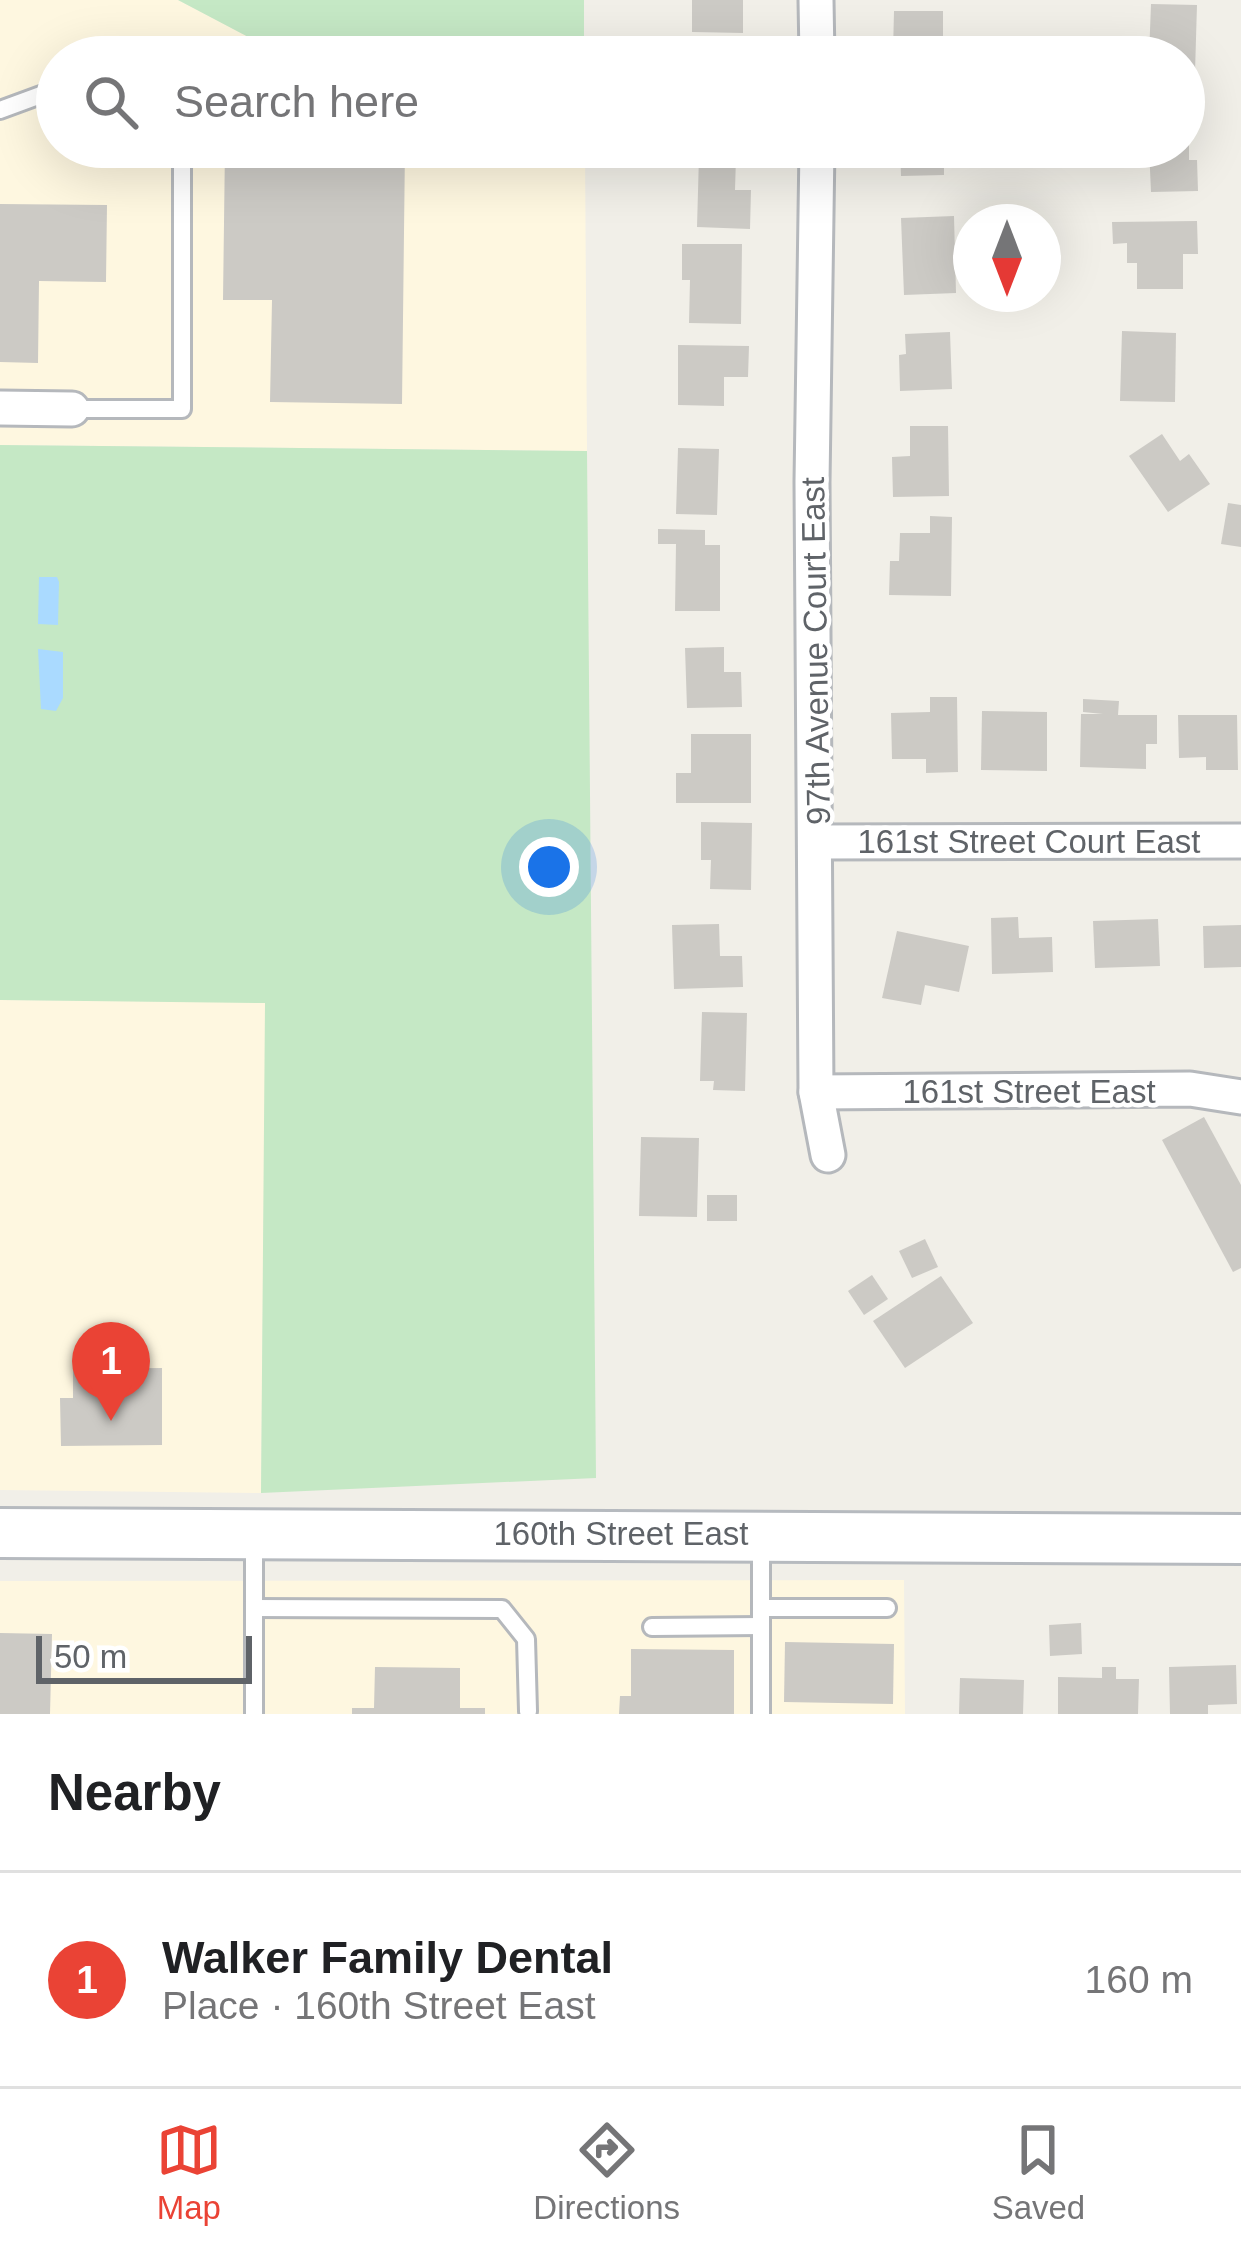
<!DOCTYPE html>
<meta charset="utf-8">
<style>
:root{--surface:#fff;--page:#f2f2f2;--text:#202124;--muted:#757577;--line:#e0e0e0;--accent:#ea4335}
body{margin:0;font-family:Arial,sans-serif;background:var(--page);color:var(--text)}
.compass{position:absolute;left:953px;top:204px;width:108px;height:108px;border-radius:50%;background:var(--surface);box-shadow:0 12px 48px #0002;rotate:180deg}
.scale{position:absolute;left:36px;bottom:30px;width:216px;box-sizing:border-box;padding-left:12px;border:6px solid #5f6368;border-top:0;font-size:33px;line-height:42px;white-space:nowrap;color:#5f6368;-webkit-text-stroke:9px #fff;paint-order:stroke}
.you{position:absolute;left:549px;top:867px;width:42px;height:42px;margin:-30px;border:9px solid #fff;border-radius:50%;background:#1a73e8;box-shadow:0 0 0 18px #1a73e833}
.badge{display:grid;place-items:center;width:78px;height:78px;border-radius:50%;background:var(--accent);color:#fff;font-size:39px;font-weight:700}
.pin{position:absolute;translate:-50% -99px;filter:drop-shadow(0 3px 6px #0008)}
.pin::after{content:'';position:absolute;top:63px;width:42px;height:36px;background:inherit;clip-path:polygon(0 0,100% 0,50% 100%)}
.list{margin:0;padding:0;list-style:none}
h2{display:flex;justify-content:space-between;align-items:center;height:156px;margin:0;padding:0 48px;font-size:51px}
h2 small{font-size:39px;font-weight:400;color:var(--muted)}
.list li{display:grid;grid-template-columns:78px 1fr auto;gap:36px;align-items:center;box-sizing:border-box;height:216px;padding:0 48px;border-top:3px solid var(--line)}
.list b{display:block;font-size:45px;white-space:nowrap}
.list p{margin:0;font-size:39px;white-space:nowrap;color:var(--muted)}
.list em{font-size:39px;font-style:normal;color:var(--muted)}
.icon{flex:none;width:66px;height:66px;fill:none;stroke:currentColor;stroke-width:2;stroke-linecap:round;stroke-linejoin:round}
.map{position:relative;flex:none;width:1241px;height:1714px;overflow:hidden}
.search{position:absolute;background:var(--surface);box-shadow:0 12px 48px #0002;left:36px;right:36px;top:36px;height:132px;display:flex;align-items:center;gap:30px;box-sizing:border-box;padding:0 42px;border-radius:66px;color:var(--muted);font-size:45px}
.sheet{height:372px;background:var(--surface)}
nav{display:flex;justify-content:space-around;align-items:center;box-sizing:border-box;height:168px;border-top:3px solid var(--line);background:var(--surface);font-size:33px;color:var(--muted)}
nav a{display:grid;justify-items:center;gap:6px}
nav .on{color:var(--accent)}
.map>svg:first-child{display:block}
.commercial{fill:#fef7e0}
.green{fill:#c5e8c5}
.water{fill:#aadaff}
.building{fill:#cccac5}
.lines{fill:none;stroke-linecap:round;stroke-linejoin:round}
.service-casing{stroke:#b5b8bc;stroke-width:22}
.minor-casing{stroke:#b5b8bc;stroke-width:39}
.secondary-casing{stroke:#b6babf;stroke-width:54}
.service{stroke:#fff;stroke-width:16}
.minor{stroke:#fff;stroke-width:33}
.secondary{stroke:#fff;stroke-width:48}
.labels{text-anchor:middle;stroke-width:9;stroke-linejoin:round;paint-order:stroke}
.street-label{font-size:33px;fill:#5f6368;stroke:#fff}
</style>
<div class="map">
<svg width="1241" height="1714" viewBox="0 0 1241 1714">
<rect width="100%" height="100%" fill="#f1efe8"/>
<!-- commercial -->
<g class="commercial">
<polygon points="0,0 178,0 253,39 519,57 57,57 57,147 585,147 587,451 0,445"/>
<polygon points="0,1000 266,1002 261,1493 0,1490"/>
<polygon points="904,1580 905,1714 0,1714 0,1581"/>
</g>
<!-- green -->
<g class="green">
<polygon points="178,0 584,0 584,57 252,39"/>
<polygon points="0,445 587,451 596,1478 261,1493 265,1003 0,1000"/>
</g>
<!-- water -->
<g class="water">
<polygon points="39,577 57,577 59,582 58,625 38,624"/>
<polygon points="38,649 63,652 63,698 56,711 41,709"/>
</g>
<!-- building -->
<g class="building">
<polygon points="692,0 743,0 743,33 692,32"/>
<polygon points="1151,4 1197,5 1195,72 1184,72 1184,57 1149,57"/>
<polygon points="894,11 943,11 943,57 893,52"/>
<polygon points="1184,126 1189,126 1189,160 1197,160 1198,191 1151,192 1149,147 1184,147"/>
<polygon points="225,147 405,147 402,404 270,402 272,300 223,300"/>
<polygon points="900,147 944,147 944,175 901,176"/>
<polygon points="699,156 736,157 735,190 751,190 750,229 697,227"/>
<polygon points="0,204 107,205 106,282 39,281 38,363 0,362"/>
<polygon points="954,216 956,293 904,295 901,218"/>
<polygon points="1197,221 1198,254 1183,254 1183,289 1137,289 1137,263 1127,263 1127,243 1113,244 1112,222"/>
<polygon points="682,244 742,244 741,324 689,323 690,280 682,280"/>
<polygon points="1122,331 1176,333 1175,402 1120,401"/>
<polygon points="950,332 952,389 900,391 899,355 906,354 905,334"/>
<polygon points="678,345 749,346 748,377 724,377 724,406 678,405"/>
<polygon points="910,426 948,426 949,496 893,497 892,457 910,456"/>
<polygon points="1162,434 1180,461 1189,454 1210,484 1168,512 1129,456"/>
<polygon points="678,448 719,449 717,515 676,514"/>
<polygon points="1228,503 1241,505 1241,547 1221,544"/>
<polygon points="930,516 952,517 951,596 889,595 890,561 899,561 900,533 930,533"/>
<polygon points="658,529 705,530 705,545 720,545 720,611 675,611 676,544 658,544"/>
<polygon points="724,647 724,672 741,672 742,707 687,708 685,648"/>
<polygon points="930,697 957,697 958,772 926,773 926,759 892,759 891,713 930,712"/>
<polygon points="1083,699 1119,701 1118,715 1157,715 1157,744 1146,744 1146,769 1080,767 1081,714 1103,714 1083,712"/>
<polygon points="982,711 1047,712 1047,771 981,770"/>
<polygon points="1178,715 1237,715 1238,770 1206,770 1206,757 1179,758"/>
<polygon points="691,734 751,734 751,803 676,803 676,773 691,773"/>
<polygon points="701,822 752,823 751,890 710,889 711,860 701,860"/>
<polygon points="1018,917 1019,938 1052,937 1053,972 992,974 991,918"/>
<polygon points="1158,919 1160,966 1095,968 1093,921"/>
<polygon points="719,924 720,956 742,956 743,987 674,989 672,925"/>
<polygon points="1241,925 1241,967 1204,968 1203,926"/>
<polygon points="897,931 969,946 959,992 925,985 921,1005 882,998"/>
<polygon points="702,1012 747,1013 745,1091 713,1090 714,1081 700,1081"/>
<polygon points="1204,1117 1241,1185 1241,1268 1233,1272 1162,1140"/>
<polygon points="641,1137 699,1138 697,1217 639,1216"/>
<rect x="707" y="1195" width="30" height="26"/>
<polygon points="925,1239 938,1267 912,1278 899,1251"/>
<polygon points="872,1275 888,1299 864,1315 848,1291"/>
<polygon points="941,1276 973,1323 905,1368 873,1321"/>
<polygon points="162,1368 162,1445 61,1446 60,1398 73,1398 73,1369"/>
<polygon points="1081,1623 1082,1654 1050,1656 1049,1625"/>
<polygon points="0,1633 52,1634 50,1714 0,1714"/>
<polygon points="785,1642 894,1644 893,1704 784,1702"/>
<polygon points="631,1649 734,1650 734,1714 619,1714 620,1696 631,1696"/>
<polygon points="1236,1665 1237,1704 1208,1705 1208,1714 1170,1714 1169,1667"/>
<polygon points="375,1667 460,1668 460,1708 485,1708 485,1714 352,1714 352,1708 374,1708"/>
<polygon points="1102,1667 1116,1667 1116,1679 1139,1679 1138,1714 1058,1714 1058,1677 1102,1678"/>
<polygon points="960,1678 1024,1680 1023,1714 959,1714"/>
</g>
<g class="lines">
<defs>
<g id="service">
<polyline points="146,57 239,54"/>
<polyline points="0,110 57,89"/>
<polyline points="72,409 182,409 182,166"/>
<polyline points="254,1540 254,1714"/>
<polyline points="761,1540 761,1714"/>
<polyline points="254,1608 502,1609 526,1639 528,1711"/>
<polyline points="761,1608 887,1608"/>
<polyline points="652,1627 761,1626"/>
</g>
<g id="minor">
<polyline points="816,0 817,57"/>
<polyline points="817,147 812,482 816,1092 828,1155"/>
<polyline points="0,408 72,409"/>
<polyline points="817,842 1241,841"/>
<polyline points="816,1092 1190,1089 1241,1097"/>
</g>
<polyline id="secondary" points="0,1533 1241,1539"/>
</defs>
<!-- service casing -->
<use href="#service" class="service-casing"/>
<!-- minor casing -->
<use href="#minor" class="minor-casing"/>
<!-- secondary casing -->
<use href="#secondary" class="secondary-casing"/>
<!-- service -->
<use href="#service" class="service"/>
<!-- minor -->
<use href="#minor" class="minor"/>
<!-- secondary -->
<use href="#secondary" class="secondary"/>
</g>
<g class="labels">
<!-- street labels -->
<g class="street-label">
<text transform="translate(815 651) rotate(-91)" y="12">97th Avenue Court East</text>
<text x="1029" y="853">161st Street Court East</text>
<text x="1029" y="1103">161st Street East</text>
<text x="621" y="1545">160th Street East</text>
</g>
</g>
</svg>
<svg class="compass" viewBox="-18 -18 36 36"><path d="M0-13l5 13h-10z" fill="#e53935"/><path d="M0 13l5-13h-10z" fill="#757577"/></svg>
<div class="scale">50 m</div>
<div class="you"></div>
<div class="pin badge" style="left:111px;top:1421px">1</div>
<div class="search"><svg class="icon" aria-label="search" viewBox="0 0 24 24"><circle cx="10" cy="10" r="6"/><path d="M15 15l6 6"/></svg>Search here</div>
</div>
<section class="sheet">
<h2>Nearby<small></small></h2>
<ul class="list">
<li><span class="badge">1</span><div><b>Walker Family Dental</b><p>Place · 160th Street East</p></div><em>160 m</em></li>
</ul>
</section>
<nav>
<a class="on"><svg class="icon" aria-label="map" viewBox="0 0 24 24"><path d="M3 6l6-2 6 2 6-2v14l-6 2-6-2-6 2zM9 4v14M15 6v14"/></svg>Map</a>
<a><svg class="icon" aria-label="directions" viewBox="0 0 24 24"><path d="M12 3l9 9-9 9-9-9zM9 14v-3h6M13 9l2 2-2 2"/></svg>Directions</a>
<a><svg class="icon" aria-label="saved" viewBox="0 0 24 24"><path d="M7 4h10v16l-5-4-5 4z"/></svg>Saved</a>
</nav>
